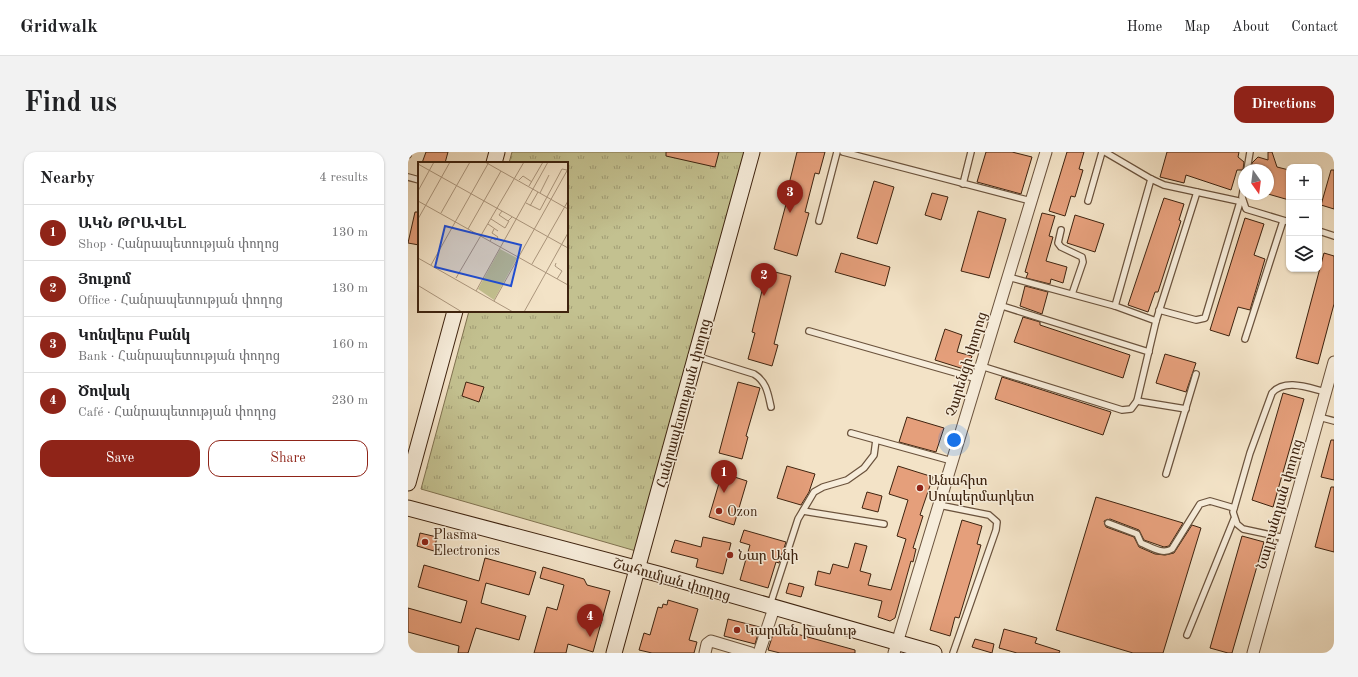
<!DOCTYPE html>
<meta charset="utf-8">
<style>
:root{--surface:#fff;--page:#f2f2f2;--text:#202124;--muted:#757577;--line:#e0e0e0;--accent:#8f2418}
body{margin:0;font-family:"Old Standard TT","Noto Serif Armenian",serif;background:var(--page);color:var(--text)}
.controls{position:absolute;right:12px;top:12px;display:grid;overflow:hidden;border-radius:8px;box-shadow:0 1px 3px #0004}
.controls button{width:36px;height:36px;display:grid;place-items:center;padding:0;border:0;border-bottom:1px solid var(--line);background:var(--surface);color:var(--text);font:20px sans-serif}
.compass{position:absolute;left:830px;top:12px;width:36px;height:36px;border-radius:50%;background:var(--surface);box-shadow:0 1px 3px #0004;rotate:166deg}
.you{position:absolute;left:546px;top:288px;width:14px;height:14px;margin:-10px;border:3px solid #fff;border-radius:50%;background:#1a73e8;box-shadow:0 0 0 6px #1a73e833}
.badge{display:grid;place-items:center;width:26px;height:26px;border-radius:50%;background:var(--accent);color:#fff;font-size:13px;font-weight:700}
.pin{position:absolute;translate:-50% -33px;filter:drop-shadow(0 1px 2px #0008)}
.pin::after{content:'';position:absolute;top:21px;width:14px;height:12px;background:inherit;clip-path:polygon(0 0,100% 0,50% 100%)}
.list{margin:0;padding:0;list-style:none}
h2{display:flex;justify-content:space-between;align-items:center;height:52px;margin:0;padding:0 16px;font-size:17px}
h2 small{font-size:13px;font-weight:400;color:var(--muted)}
.list li{display:grid;grid-template-columns:26px 1fr auto;gap:12px;align-items:center;box-sizing:border-box;height:56px;padding:0 16px;border-top:1px solid var(--line)}
.list b{display:block;font-size:15px;white-space:nowrap}
.list p{margin:0;font-size:13px;white-space:nowrap;color:var(--muted)}
.list em{font-size:13px;font-style:normal;color:var(--muted)}
.actions{display:flex;gap:8px;padding:12px 16px}
.actions a{flex:1;padding:9px 0;border:1px solid var(--accent);border-radius:12px;text-align:center;font-size:14px;color:var(--accent)}
.actions .main{background:var(--accent);color:#fff}
.icon{flex:none;width:22px;height:22px;fill:none;stroke:currentColor;stroke-width:2;stroke-linecap:round;stroke-linejoin:round}
.map{position:relative;flex:none;width:926px;height:501px;overflow:hidden;border-radius:12px}
header{display:flex;align-items:center;gap:24px;box-sizing:border-box;height:56px;padding:0 20px;background:var(--surface);border-bottom:1px solid var(--line)}
header strong{font-size:19px}
nav{display:flex;gap:22px;margin-inline-start:auto;font-size:14px}
.intro{display:flex;align-items:center;justify-content:space-between;box-sizing:border-box;height:96px;padding:0 24px}
h1{margin:0;font-size:28px}
.button{padding:10px 18px;border-radius:12px;background:var(--accent);color:#fff;font-size:14px;font-weight:700}
main{display:flex;gap:24px;padding:0 24px}
aside{flex:1;background:var(--surface);border-radius:12px;box-shadow:0 1px 3px #0004}
.map>svg:first-child{display:block}
.park{fill:url(#park-tufts);stroke:#807250}
.building{fill:#e59f7b;stroke:#3e230f}
.lines{fill:none;stroke-linecap:round;stroke-linejoin:round}
.lane-casing{stroke:#6b533d;stroke-width:8}
.street-casing{stroke:#6b533d;stroke-width:13}
.secondary-casing{stroke:#3e230f;stroke-width:17}
.lane{stroke:#f7eddb;stroke-width:5.5}
.street{stroke:#f7eddb;stroke-width:11}
.secondary{stroke:#f7eddb;stroke-width:15}
.poi-dot{fill:#8f2418;stroke:#f7eddb;stroke-width:1.5}
.labels{text-anchor:middle;stroke-width:3;stroke-linejoin:round;paint-order:stroke}
.street-label{font-size:14px;fill:#3e230f;stroke:#f7eddb}
.poi-label{font-size:14px;fill:#3e230f;stroke:#f7eddb;text-anchor:start}
.inset-road{fill:none;stroke:#ab967d;stroke-width:1}
.view{fill:#1d4ed8;fill-opacity:0.15;stroke:#1d4ed8;stroke-width:2}
.inset-edge{fill:none;stroke:#3e230f;stroke-width:2}
</style>
<header>
<strong>Gridwalk</strong>
<nav><a>Home</a><a>Map</a><a>About</a><a>Contact</a></nav>
</header>
<div class="intro"><h1>Find us</h1><a class="button">Directions</a></div>
<main>
<aside>
<h2>Nearby<small>4 results</small></h2>
<ul class="list">
<li><span class="badge">1</span><div><b>ԱԿՆ ԹՐԱՎԵԼ</b><p>Shop · Հանրապետության փողոց</p></div><em>130 m</em></li>
<li><span class="badge">2</span><div><b>Յուքոմ</b><p>Office · Հանրապետության փողոց</p></div><em>130 m</em></li>
<li><span class="badge">3</span><div><b>Կոնվերս Բանկ</b><p>Bank · Հանրապետության փողոց</p></div><em>160 m</em></li>
<li><span class="badge">4</span><div><b>Ծովակ</b><p>Café · Հանրապետության փողոց</p></div><em>230 m</em></li>
</ul>
<div class="actions"><a class="main">Save</a><a>Share</a></div>
</aside>
<div class="map">
<svg width="926" height="501" viewBox="0 0 926 501">
<defs>
<pattern id="park-tufts" width="24" height="20" patternUnits="userSpaceOnUse"><rect width="24" height="20" fill="#c3c190"/><path d="M3 7l-1-3M5 7V3M7 7l1-3M15 17l-1-3M17 17v-4M19 17l1-3" fill="none" stroke="#a09c74"/></pattern>
</defs>
<rect width="100%" height="100%" fill="#f3e3c7"/>
<filter id="stains"><feTurbulence type="fractalNoise" baseFrequency=".005" numOctaves="4"/><feColorMatrix values="0 0 0 0 .2 0 0 0 0 .09 0 0 0 0 .02 0 0 0 .5 -.17"/></filter>
<radialGradient id="worn" r=".72"><stop offset=".6" stop-color="#630" stop-opacity="0"/><stop offset="1" stop-color="#630" stop-opacity=".3"/></radialGradient>
<!-- park -->
<polygon class="park" points="104,0 339,0 228,399 13,337 61,159 159,159 159,11 101,11"/>
<!-- building -->
<g class="building">
<polygon points="18,0 40,0 37,11 14,11"/>
<polygon points="258,0 311,0 307,15 258,4"/>
<polygon points="389,0 417,0 411,22 407,21 397,60 401,61 389,104 366,97 381,41 379,40"/>
<polygon points="578,0 604,0 624,5 613,42 569,30"/>
<polygon points="659,0 676,0 671,17 675,18 667,45 663,44 657,64 641,59"/>
<polygon points="759,0 831,0 830,5 836,10 835,18 829,18 823,38 778,23 776,31 752,25"/>
<polygon points="860,0 864,0 869,15 881,18 881,48 860,42 860,18 843,18 844,11 850,5 860,8"/>
<polygon points="923,18 926,18 926,57 913,53"/>
<polygon points="466,29 486,35 469,92 449,86"/>
<polygon points="524,41 540,45 533,68 517,63"/>
<polygon points="756,46 776,52 771,68 773,69 750,140 747,140 740,160 720,153"/>
<polygon points="570,59 598,67 581,126 553,119"/>
<polygon points="7,60 11,60 11,93 0,91"/>
<polygon points="634,61 647,64 641,84 645,85 638,109 659,115 655,131 643,127 642,132 618,126 620,121 617,120"/>
<polygon points="667,63 696,72 687,100 659,91"/>
<polygon points="837,66 856,72 846,103 857,107 842,158 830,155 821,184 802,178"/>
<polygon points="433,101 482,115 477,134 427,120"/>
<polygon points="916,101 926,104 926,152 910,212 888,206"/>
<polygon points="359,118 383,124 366,192 370,193 364,214 340,207 347,181 344,180"/>
<polygon points="617,134 640,140 634,162 612,154"/>
<polygon points="615,165 632,170 632,173 722,203 715,226 606,190"/>
<polygon points="537,177 554,183 549,200 564,204 559,218 527,208"/>
<polygon points="757,202 788,211 778,240 748,231"/>
<polygon points="594,225 703,260 695,283 587,247"/>
<polygon points="58,230 76,235 71,250 54,244"/>
<polygon points="330,230 352,236 338,284 340,285 334,307 311,301"/>
<polygon points="875,241 896,247 865,355 844,348"/>
<polygon points="499,265 536,276 528,300 491,290"/>
<polygon points="923,288 926,288 926,328 913,325"/>
<polygon points="379,314 407,322 401,340 393,353 369,346"/>
<polygon points="490,314 525,325 512,363 515,364 505,396 508,397 505,410 503,409 487,466 482,469 470,465 474,449 407,433 410,419 422,422 425,412 440,416 447,391 459,394 452,419 463,422 460,433 483,438 498,387 489,384 500,348 481,342"/>
<polygon points="314,321 339,329 326,373 301,365"/>
<polygon points="923,335 926,335 926,400 907,395"/>
<polygon points="459,340 474,344 470,360 454,356"/>
<polygon points="688,345 775,371 761,394 756,395 736,388 731,378 702,367 696,369 698,375 726,385 731,395 747,402 757,403 766,401 784,373 793,376 755,501 725,501 648,478"/>
<polygon points="554,368 574,374 569,392 573,393 551,466 547,465 542,484 522,478"/>
<polygon points="336,378 378,390 371,411 368,410 360,436 332,428 342,393 332,390"/>
<polygon points="12,381 29,385 26,399 9,394"/>
<polygon points="834,384 856,390 824,501 820,501 802,496"/>
<polygon points="295,385 323,391 315,422 288,415 290,407 263,400 267,388 293,395"/>
<polygon points="77,406 128,420 121,443 78,431 73,451 118,464 111,488 68,476 60,501 50,501 51,494 0,480 0,456 53,471 59,449 10,435 16,413 71,429"/>
<polygon points="135,415 176,427 179,433 202,439 185,500 160,492 158,501 126,501 139,455 149,458 156,433 132,426"/>
<polygon points="381,431 396,435 393,445 378,441"/>
<polygon points="260,448 290,457 281,488 289,490 286,501 244,501 231,498 236,481 242,483 250,455 254,456 255,452 259,453"/>
<polygon points="320,467 352,475 347,492 316,484"/>
<polygon points="367,476 447,498 447,501 372,501 360,498"/>
<polygon points="596,477 629,486 627,491 652,499 651,501 609,501 591,496"/>
<polygon points="567,487 586,492 584,501 564,495"/>
</g>
<g class="lines">
<defs>
<g id="lane">
<polyline points="435,0 623,49"/>
<polyline points="697,0 743,27 756,33 835,50"/>
<polyline points="0,3 1,0"/>
<polyline points="839,18 842,0"/>
<polyline points="0,25 11,28"/>
<polyline points="555,32 563,0"/>
<polyline points="836,33 834,45 838,57 881,70"/>
<polyline points="680,49 694,0"/>
<polyline points="411,69 429,0"/>
<polyline points="653,78 650,91 653,95 674,105 675,110 664,142"/>
<polyline points="911,79 926,84"/>
<polyline points="600,125 707,154 748,169"/>
<polyline points="591,153 741,200"/>
<polyline points="707,154 743,27"/>
<polyline points="751,158 788,168 797,166 832,50"/>
<polyline points="401,179 569,227"/>
<polyline points="837,187 875,69"/>
<path d="M 288,204 L 346,222 C 359,230 360,242 363,255"/>
<polyline points="573,214 714,258 723,257 729,249 748,169 789,40"/>
<polyline points="729,249 778,257"/>
<polyline points="911,265 926,269"/>
<polyline points="443,281 544,309"/>
<polyline points="758,322 788,222"/>
<polyline points="531,353 581,363 589,370 588,378 545,501"/>
<polyline points="395,359 476,372"/>
<path d="M 700,371 L 729,382 L 733,391 C 743,395 754,403 764,397 L 792,352 L 802,349 L 826,356"/>
<path d="M 877,386 L 835,377 L 829,372 L 825,360 L 842,301 L 864,241 C 877,226 901,236 918,240"/>
<polyline points="362,453 390,367 406,340 415,335 439,328 456,316 466,303 468,288"/>
<polyline points="779,483 826,367"/>
</g>
<g id="street">
<polyline points="297,501 299,492 303,489 343,501"/>
<polyline points="351,501 366,456"/>
<polyline points="486,501 638,0"/>
<polyline points="845,501 926,210"/>
</g>
<g id="secondary">
<polyline points="86,11 89,0"/>
<polyline points="0,331 47,159"/>
<polyline points="0,356 254,423 526,501"/>
<polyline points="206,501 344,0"/>
</g>
</defs>
<!-- lane casing -->
<use href="#lane" class="lane-casing"/>
<!-- street casing -->
<use href="#street" class="street-casing"/>
<!-- secondary casing -->
<use href="#secondary" class="secondary-casing"/>
<!-- lane -->
<use href="#lane" class="lane"/>
<!-- street -->
<use href="#street" class="street"/>
<!-- secondary -->
<use href="#secondary" class="secondary"/>
</g>
<!-- markers -->
<g class="poi-dot">
<circle cx="512" cy="336" r="4"/>
<circle cx="311" cy="359" r="4"/>
<circle cx="17" cy="390" r="4"/>
<circle cx="322" cy="403" r="4"/>
<circle cx="329" cy="478" r="4"/>
</g>
<g class="labels">
<!-- street labels -->
<g class="street-label">
<text transform="translate(558 212) rotate(-73)" y="5">Չարենցի փողոց</text>
<text transform="translate(275 251) rotate(-75)" y="5">Հանրապետության փողոց</text>
<text transform="translate(871 352) rotate(-74)" y="5">Նալբանդյան փողոց</text>
<text transform="translate(264 427) rotate(16)" y="5">Շահումյան փողոց</text>
</g>
<!-- poi labels -->
<g class="poi-label">
<text x="520" y="333">Անահիտ<tspan x="520" dy="16">Սուպերմարկետ</tspan></text>
<text x="319" y="364">Ozon</text>
<text x="25" y="387">Plasma<tspan x="25" dy="16">Electronics</tspan></text>
<text x="330" y="408">Նար Անի</text>
<text x="337" y="483">Կարմեն խանութ</text>
</g>
</g>
<!-- overview -->
<g transform="translate(10 10)">
<rect width="150" height="150" fill="#f3e3c7"/>
<path d="M 82,87 L 99,96 L 76,138 L 60,127 Z" fill="#c3c190"/>
<path class="inset-road" d="M 67,0 L 97,17M 0,2 L 150,86M 97,17 L 150,47M 101,18 L 105,14 L 114,20M 111,24 L 125,0M 0,29 L 16,0M 122,31 L 131,13M 0,39 L 150,123M 108,41 L 122,48 L 144,7 L 149,8M 112,44 L 120,30M 84,49 L 81,53 L 90,59 L 94,55M 23,51 L 52,0M 0,57 L 32,0M 73,57 L 87,66 L 91,59M 70,62 L 80,69M 50,67 L 83,9M 72,79 L 74,76 L 78,78 L 80,75 L 74,71 L 76,67M 0,96 L 95,150M 138,101 L 137,104 L 144,109 L 139,117M 114,102 L 150,39M 13,103 L 71,0M 38,116 L 106,0M 1,124 L 44,150M 58,129 L 130,0M 76,139 L 150,7M 106,150 L 150,71"/>
<path class="view" d="M 27,64 L 103,83 L 93,124 L 17,105 Z"/>
<rect width="150" height="150" class="inset-edge"/>
</g>
<rect width="100%" height="100%" filter="url(#stains)"/>
<rect width="100%" height="100%" fill="url(#worn)"/>
</svg>
<div class="controls">
<button>+</button>
<button>−</button>
<button><svg class="icon" aria-label="layers" viewBox="0 0 24 24"><path d="M12 4l9 5-9 5-9-5zM3 14l9 5 9-5"/></svg></button>
</div>
<svg class="compass" viewBox="-18 -18 36 36"><path d="M0-13l5 13h-10z" fill="#e53935"/><path d="M0 13l5-13h-10z" fill="#757577"/></svg>
<div class="you"></div>
<div class="pin badge" style="left:316px;top:341px">1</div>
<div class="pin badge" style="left:356px;top:144px">2</div>
<div class="pin badge" style="left:382px;top:61px">3</div>
<div class="pin badge" style="left:182px;top:485px">4</div>
</div>
</main>
